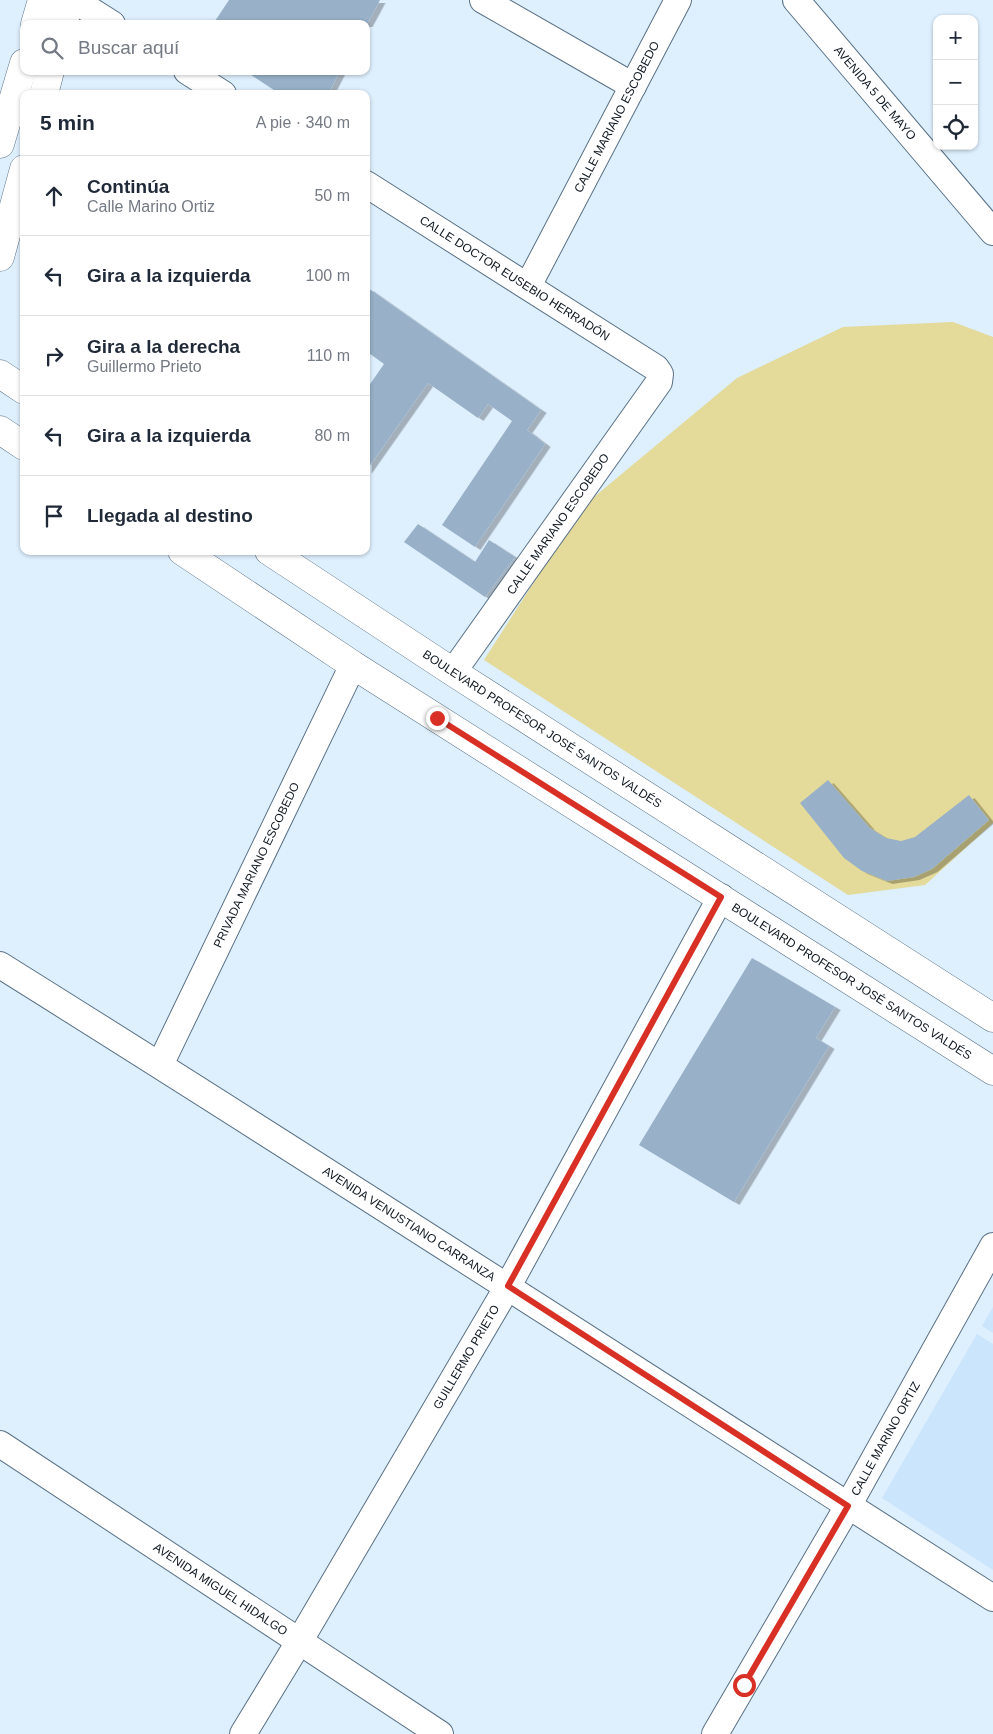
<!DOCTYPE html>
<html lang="es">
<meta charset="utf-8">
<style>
:root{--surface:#fff;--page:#f6f6f7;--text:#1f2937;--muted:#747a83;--line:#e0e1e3}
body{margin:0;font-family:Arial,sans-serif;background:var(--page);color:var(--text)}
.controls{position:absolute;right:15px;top:15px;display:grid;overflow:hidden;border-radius:10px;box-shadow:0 1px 4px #0004}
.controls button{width:45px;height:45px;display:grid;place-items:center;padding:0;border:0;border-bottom:1px solid var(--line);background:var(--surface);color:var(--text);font:25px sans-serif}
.stop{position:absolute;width:15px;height:15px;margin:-11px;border:4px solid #d93025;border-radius:50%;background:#fff}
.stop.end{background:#d93025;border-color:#fff;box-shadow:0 1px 5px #0008}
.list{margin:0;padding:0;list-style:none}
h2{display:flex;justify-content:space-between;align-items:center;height:65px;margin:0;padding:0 20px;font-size:21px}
h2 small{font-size:16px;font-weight:400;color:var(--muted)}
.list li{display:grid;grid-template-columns:32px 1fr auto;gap:15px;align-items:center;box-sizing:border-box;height:80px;padding:0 20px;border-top:1px solid var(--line)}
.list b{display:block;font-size:19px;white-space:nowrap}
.list p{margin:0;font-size:16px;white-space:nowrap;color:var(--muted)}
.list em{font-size:16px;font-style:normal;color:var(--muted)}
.icon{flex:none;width:28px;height:28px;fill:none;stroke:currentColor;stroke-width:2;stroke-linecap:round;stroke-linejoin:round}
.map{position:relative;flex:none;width:993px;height:1734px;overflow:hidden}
.search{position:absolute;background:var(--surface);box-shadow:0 1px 4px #0004;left:20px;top:20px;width:350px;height:55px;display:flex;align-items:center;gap:12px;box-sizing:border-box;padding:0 18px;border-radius:10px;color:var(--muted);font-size:19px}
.panel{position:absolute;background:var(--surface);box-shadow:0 1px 4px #0004;left:20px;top:90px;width:350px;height:465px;border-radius:10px}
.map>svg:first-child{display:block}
.built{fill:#cbe5fc}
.green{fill:#e4da99}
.building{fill:#98b1c8;filter:url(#shadow)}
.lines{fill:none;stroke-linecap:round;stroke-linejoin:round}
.minor-casing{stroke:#597186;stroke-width:28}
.tertiary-casing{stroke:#597186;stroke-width:29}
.primary-casing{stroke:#597186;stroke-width:29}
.minor{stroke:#fff;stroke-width:26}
.tertiary{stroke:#fff;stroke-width:28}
.primary{stroke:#fff;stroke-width:28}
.route{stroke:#d93025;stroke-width:6}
.labels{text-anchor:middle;stroke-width:4.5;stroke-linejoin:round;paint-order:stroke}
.street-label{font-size:12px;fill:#0f1821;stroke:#fff}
</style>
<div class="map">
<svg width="993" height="1734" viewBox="0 0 993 1734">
<defs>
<filter id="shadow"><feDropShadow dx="5.5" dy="3" stdDeviation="0" flood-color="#0004"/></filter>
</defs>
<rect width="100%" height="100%" fill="#deeffd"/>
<!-- built -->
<g class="built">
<polygon points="993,1307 993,1333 982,1326"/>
<polygon points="977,1334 993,1344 993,1570 882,1498"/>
</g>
<!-- green -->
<polygon class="green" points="953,322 993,337 993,823 925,885 848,895 484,660 582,507 737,378 843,327"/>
<!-- building -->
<g class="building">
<polygon points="229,0 380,0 367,24 213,24"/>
<polygon points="245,71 340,71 328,94 280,94"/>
<polygon points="368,288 541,410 527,430 545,444 475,547 442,525 512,421 488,404 478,418 428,383 366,471 366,390 384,364 366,351 366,291"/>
<polygon points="418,524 475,562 489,540 515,557 485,597 404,542"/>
<polygon points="828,780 870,828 886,838 901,841 915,837 969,795 989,820 932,869 914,877 887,881 862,871 844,858 800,803"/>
<polygon points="752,958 835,1007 816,1038 829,1046 734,1202 639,1145"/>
</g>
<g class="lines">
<defs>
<g id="minor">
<polyline points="74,0 112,24"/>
<polyline points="483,0 633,86"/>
<path id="s1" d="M 796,0 L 993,232"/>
<polyline points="187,71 223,94"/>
<path id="s2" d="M 366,184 L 656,368 L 660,374 L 659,382 L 453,672"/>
<path id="s3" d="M 528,286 L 678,0"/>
<path id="s4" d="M 0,965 C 333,1173 662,1387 993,1598"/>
<path id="s5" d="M 160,1065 L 353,665"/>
<path id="s6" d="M 0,1444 L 440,1734"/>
<path id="s7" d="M 243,1734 L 299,1642 L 508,1286 L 721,897"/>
<path id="s8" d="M 715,1734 L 848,1506 L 993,1246"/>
</g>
<g id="tertiary">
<polyline points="35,24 42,0"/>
<polyline points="63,24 70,0"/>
<polyline points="44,94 50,71"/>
<polyline points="0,144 24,63"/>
<polyline points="0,257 24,169"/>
</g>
<g id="primary">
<polyline points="0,374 24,390"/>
<polyline points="0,430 24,446"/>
<path id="s9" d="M 182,551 L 353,665 L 993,1071"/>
<path id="s10" d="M 269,551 L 453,672 L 993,1018"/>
</g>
</defs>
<!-- minor casing -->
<use href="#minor" class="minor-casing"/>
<!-- tertiary casing -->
<use href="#tertiary" class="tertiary-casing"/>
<!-- primary casing -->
<use href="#primary" class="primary-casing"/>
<!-- minor -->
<use href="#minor" class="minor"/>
<!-- tertiary -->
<use href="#tertiary" class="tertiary"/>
<!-- primary -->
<use href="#primary" class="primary"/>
</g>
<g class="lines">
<!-- route -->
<polyline class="route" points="437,718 721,897 508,1286 848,1506 744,1685"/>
</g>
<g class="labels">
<!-- street labels -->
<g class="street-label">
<text dy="4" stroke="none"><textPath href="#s1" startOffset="122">AVENIDA 5 DE MAYO</textPath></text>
<text dy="4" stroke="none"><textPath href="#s3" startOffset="191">CALLE MARIANO ESCOBEDO</textPath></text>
<text dy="4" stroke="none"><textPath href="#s2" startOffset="176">CALLE DOCTOR EUSEBIO HERRADÓN</textPath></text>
<text transform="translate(558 524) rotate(-55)" y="4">CALLE MARIANO ESCOBEDO</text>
<text dy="4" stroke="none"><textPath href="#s10" startOffset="326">BOULEVARD PROFESOR JOSÉ SANTOS VALDÉS</textPath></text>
<text dy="4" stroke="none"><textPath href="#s5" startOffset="222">PRIVADA MARIANO ESCOBEDO</textPath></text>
<text dy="4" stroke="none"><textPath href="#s9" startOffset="796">BOULEVARD PROFESOR JOSÉ SANTOS VALDÉS</textPath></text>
<text dy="4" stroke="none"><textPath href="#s4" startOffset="484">AVENIDA VENUSTIANO CARRANZA</textPath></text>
<text dy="4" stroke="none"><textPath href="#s7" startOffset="438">GUILLERMO PRIETO</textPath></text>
<text dy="4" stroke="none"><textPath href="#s8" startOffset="341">CALLE MARINO ORTIZ</textPath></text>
<text dy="4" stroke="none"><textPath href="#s6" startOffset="264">AVENIDA MIGUEL HIDALGO</textPath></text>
</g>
</g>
</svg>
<div class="controls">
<button>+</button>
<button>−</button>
<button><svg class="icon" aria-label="locate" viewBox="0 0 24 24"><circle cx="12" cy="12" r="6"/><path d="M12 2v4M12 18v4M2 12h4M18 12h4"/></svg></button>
</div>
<div class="stop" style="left:744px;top:1685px"></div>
<div class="stop end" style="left:437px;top:718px"></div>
<div class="search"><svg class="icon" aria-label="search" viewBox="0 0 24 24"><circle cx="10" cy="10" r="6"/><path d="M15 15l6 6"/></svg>Buscar aquí</div>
<section class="panel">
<h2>5 min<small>A pie · 340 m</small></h2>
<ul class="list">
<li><svg class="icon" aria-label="ahead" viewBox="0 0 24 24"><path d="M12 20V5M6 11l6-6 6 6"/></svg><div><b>Continúa</b><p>Calle Marino Ortiz</p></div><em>50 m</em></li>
<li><svg class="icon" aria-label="left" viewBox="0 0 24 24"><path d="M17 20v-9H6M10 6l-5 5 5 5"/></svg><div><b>Gira a la izquierda</b></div><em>100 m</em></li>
<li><svg class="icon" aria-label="right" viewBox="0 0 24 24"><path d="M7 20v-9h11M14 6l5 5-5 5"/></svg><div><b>Gira a la derecha</b><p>Guillermo Prieto</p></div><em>110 m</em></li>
<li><svg class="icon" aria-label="left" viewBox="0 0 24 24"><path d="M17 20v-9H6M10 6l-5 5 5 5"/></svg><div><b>Gira a la izquierda</b></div><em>80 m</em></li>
<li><svg class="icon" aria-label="arrive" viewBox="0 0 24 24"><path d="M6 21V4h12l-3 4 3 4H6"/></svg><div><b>Llegada al destino</b></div></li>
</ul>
</section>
</div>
